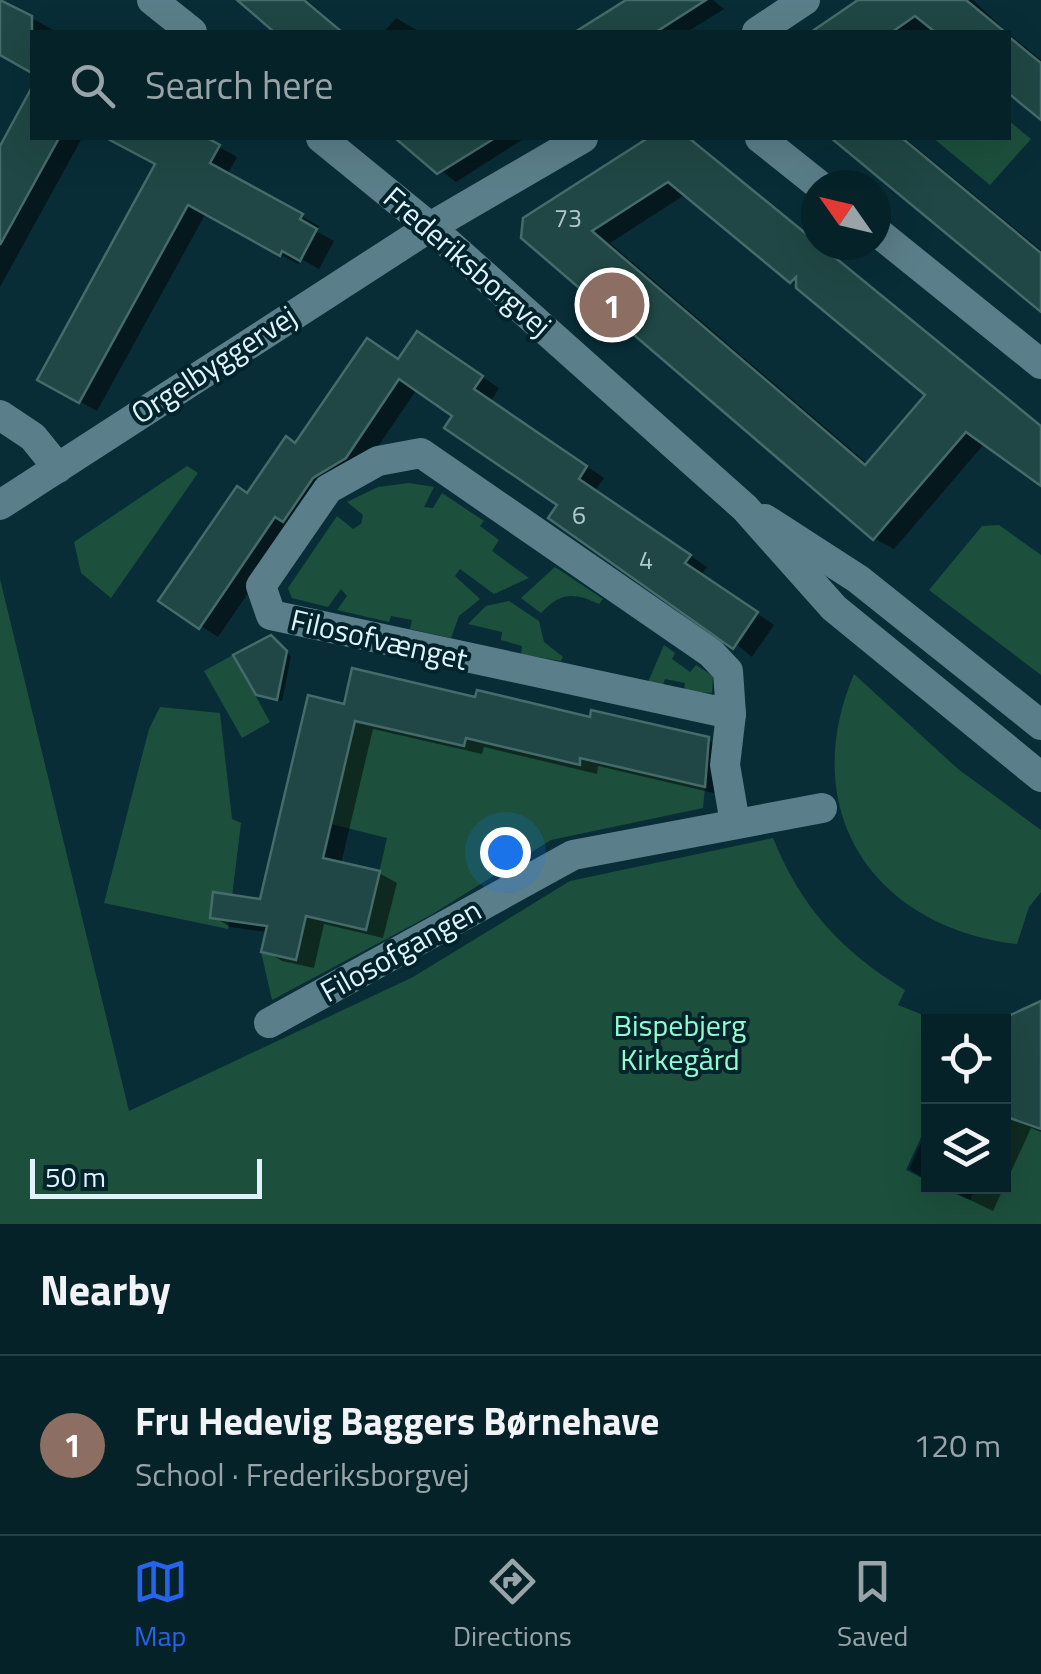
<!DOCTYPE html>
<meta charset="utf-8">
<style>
:root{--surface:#062229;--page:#0f2a31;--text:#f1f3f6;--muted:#98a4a8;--line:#273f46;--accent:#2563eb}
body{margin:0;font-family:"Titillium Web",sans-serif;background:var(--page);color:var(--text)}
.controls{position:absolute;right:30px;bottom:30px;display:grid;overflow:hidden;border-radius:0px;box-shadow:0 10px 40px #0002}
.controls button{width:90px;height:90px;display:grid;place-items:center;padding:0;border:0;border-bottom:2px solid var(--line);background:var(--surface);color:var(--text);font:50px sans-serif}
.compass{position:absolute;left:801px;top:170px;width:90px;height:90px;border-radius:50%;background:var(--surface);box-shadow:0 10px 40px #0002;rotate:304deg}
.scale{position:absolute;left:30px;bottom:25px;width:232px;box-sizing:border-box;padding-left:10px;border:5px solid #e0f3fa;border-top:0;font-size:28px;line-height:35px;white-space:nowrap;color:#e0f3fa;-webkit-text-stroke:8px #00232c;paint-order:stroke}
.you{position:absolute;left:505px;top:852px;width:35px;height:35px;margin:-25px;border:8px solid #fff;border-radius:50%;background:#1a73e8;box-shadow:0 0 0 15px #1a73e833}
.badge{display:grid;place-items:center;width:65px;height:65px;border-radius:50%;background:var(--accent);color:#fff;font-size:32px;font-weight:700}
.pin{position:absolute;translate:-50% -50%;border:5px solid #fff;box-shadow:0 2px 10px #0006}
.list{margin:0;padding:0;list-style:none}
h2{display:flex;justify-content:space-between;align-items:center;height:130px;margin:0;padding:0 40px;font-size:42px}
h2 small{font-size:32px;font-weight:400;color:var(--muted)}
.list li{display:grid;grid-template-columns:65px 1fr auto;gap:30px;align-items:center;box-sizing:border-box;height:180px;padding:0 40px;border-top:2px solid var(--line)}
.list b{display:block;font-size:38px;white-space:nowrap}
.list p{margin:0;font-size:32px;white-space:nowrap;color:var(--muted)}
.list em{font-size:32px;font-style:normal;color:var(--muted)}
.icon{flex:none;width:55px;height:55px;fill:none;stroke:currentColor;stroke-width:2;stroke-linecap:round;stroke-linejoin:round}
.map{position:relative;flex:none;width:1041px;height:1224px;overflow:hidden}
.search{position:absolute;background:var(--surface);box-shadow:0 10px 40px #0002;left:30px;right:30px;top:30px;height:110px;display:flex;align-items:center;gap:25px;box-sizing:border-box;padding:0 35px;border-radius:0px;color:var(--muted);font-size:38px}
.sheet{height:310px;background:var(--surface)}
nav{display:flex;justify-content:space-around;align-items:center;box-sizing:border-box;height:140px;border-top:2px solid var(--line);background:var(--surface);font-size:28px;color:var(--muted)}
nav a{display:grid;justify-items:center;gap:5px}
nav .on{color:var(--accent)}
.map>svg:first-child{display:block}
.green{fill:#1c503c}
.shadow{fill:#0007;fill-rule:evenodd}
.building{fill:#204745;stroke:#456b6a;stroke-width:2.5;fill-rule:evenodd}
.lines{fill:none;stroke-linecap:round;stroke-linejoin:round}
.minor{stroke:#5b7f8a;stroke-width:30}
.labels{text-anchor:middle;stroke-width:8;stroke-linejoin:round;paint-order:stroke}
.number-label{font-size:25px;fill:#b0c8cd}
.street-label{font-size:30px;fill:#e0f3fa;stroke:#00232c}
.park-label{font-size:30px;fill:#91fdcf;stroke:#00232c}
</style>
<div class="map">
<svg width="1041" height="1224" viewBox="0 0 1041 1224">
<rect width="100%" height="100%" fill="#082d37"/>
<!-- green -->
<g class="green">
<polygon points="1009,121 1031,139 990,185 933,138 1008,138"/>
<polygon points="187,466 198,473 111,598 81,573 74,542"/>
<polygon points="409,483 434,487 424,507 433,508 442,493 484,521 480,526 499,540 492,551 529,578 494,594 460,569 455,576 480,599 459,616 451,638 410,629 412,620 391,616 389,622 337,610 347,596 341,589 328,607 292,598 288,588 337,516 353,529 361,524 363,515 347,502 378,487"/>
<polygon points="999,525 1041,555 1041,675 929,590 982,526"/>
<path d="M 555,567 L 603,599 L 599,604 C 574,592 560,592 541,613 L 521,598 Z"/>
<path d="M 0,579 L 129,1111 L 413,977 L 570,881 L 773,838 C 801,907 841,951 905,990 L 898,1005 L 938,1021 L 928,1022 L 928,1122 L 906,1170 L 928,1181 L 928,1186 L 940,1187 L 970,1200 L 976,1187 L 1004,1186 L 1004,1128 L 1015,1117 L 1041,1129 L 1041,1224 L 0,1224 Z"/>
<polygon points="509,601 539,621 544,642 563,657 561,661 521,654 522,646 501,640 502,632 468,624 486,606"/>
<polygon points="664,645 675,653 672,659 690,672 696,665 713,676 712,693 684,691 685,683 665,679 663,685 648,682"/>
<polygon points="233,655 270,722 242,738 204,671"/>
<path d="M 854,674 L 958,769 L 1041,830 L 1041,892 L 1029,907 L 1017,944 C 873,927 796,811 854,674 Z"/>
<polygon points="160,707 220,713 232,819 241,823 228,929 104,903 149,729"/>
<polygon points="355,721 463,746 466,738 579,764 582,758 705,787 703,808 551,840 431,915 272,1000 261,952 296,960 306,916 366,929 387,838 331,824"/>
</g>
<!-- shadow -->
<g class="shadow">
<polygon points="240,0 307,0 344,32 278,32"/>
<polygon points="631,0 713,0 724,9 687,32 579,32"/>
<polygon points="862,0 973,0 1007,32 939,32 933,28 927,32 816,32"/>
<polygon points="0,1 57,32 32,32 32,71 0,53"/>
<polygon points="396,18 413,28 420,32 384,32"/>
<polygon points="1008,33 1041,60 1041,117 1008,90"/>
<polygon points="32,92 32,138 82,138 0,287 0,151"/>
<polygon points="110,138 202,138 237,157 227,175 319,226 316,231 334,241 319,269 301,259 298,264 206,213 97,411 40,379 158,164"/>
<polygon points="399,138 525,138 456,182"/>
<path d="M 653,138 L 689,138 L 697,142 L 816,245 L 1041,425 L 1041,482 L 985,443 L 894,549 L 874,538 L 525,219 ZM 686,194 L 928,395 L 869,465 L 610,243 Z"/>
<polygon points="835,138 905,138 1041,250 1041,309"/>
<polygon points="435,345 499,388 491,401 604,478 595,491 707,567 701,575 774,625 752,657 456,415 417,389 364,467 294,526 218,637 162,601 248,496 297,446 399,361"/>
<polygon points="276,641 291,656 282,701 263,697"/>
<polygon points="477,700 708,740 726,750 722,795 598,766 597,774 484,747 482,754 373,729 341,864 379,873 397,883 383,938 324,924 314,968 282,961 264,950 268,932 230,927 213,916 262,902 346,707"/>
<polygon points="1041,1004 1041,1132 1031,1128 993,1211 941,1186 1004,1186 1001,1022"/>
<polygon points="928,1127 928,1181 909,1169"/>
</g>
<!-- building -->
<g class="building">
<polygon points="0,0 32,16 32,73 0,55"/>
<polygon points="237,0 304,0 342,32 274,32"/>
<polygon points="626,0 706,0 656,32 575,32"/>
<polygon points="858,0 966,0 1005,32 935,32 915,16 892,32 811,32"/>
<polygon points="1008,36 1041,63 1041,120 1008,93"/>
<polygon points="32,87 32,138 59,138 0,245 0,146"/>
<polygon points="106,138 207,138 220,145 210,163 303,214 300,219 317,229 300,261 282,251 280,256 188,205 79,403 37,380 155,164"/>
<polygon points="395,138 495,138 437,174"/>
<path d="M 648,138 L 689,138 L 1041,426 L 1041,486 L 966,432 L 873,540 L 521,238 L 523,218 ZM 668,182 L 790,283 L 796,277 L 796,288 L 925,395 L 865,465 L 592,231 Z"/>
<polygon points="831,138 902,138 1041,253 1041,312"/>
<polygon points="417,331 483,376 474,389 587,466 579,479 691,555 685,563 758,612 733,649 548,518 557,505 444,428 452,416 399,379 346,458 313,478 283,522 275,517 199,629 158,601 237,486 247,493 286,436 295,443 367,338 398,359"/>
<polygon points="271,635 287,651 277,700 256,695 233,655"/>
<polygon points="352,668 475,697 477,690 590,717 591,710 709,737 705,787 580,758 580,765 466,738 464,746 355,721 323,858 380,871 366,930 306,916 296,960 261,952 267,926 210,918 213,892 260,899 308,695 344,704"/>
<polygon points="1041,1001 1041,1129 1004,1116 1004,1018"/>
</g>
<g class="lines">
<!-- minor -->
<g class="minor">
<polyline points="152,0 192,32"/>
<polyline points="757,32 805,0"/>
<polyline points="321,138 430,227 745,508 834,608 1041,777"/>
<polyline points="760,138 819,185"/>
<polyline points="876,231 1041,364"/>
<polyline points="0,415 33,437 58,468"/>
<polygon points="421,453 711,653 728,671 731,714 271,615 261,586 328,489 378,461"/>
<polyline points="0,505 430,227 583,138"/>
<polyline points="765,519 858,579 1041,725"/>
<polyline points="731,714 725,765 735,823"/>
<polyline points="269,1023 573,855 822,808"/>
</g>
</g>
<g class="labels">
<!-- number labels -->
<g class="number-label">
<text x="568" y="227">73</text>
<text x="579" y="524">6</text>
<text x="646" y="569">4</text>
</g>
<!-- street labels -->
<g class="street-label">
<text transform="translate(467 262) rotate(41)" y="10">Frederiksborgvej</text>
<text transform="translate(214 365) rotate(-33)" y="10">Orgelbyggervej</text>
<text transform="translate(379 640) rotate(13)" y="10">Filosofvænget</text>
<text transform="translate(401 951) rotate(-29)" y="10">Filosofgangen</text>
</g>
<!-- park labels -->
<g class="park-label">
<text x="680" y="1036">Bispebjerg<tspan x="680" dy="34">Kirkegård</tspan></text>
</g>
</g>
</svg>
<div class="controls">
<button><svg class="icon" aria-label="locate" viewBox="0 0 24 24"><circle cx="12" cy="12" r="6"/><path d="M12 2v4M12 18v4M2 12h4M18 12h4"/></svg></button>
<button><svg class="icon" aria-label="layers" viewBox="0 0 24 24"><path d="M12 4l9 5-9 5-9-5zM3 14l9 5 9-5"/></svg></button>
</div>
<svg class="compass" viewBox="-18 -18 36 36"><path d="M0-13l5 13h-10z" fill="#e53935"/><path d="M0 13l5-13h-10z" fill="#98a4a8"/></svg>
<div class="scale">50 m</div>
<div class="you"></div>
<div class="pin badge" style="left:612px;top:305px;background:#8d6e63">1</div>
<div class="search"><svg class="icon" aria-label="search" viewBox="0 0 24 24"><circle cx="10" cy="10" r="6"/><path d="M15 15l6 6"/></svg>Search here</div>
</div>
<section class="sheet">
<h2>Nearby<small></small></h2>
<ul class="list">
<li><span class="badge" style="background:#8d6e63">1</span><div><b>Fru Hedevig Baggers Børnehave</b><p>School · Frederiksborgvej</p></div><em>120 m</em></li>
</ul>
</section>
<nav>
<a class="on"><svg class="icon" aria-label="map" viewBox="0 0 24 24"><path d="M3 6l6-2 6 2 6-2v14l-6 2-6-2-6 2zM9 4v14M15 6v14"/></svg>Map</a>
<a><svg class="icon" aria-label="directions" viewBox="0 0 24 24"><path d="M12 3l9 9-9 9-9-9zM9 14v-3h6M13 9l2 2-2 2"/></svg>Directions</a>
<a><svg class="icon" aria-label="saved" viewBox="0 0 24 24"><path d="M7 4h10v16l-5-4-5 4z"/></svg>Saved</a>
</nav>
